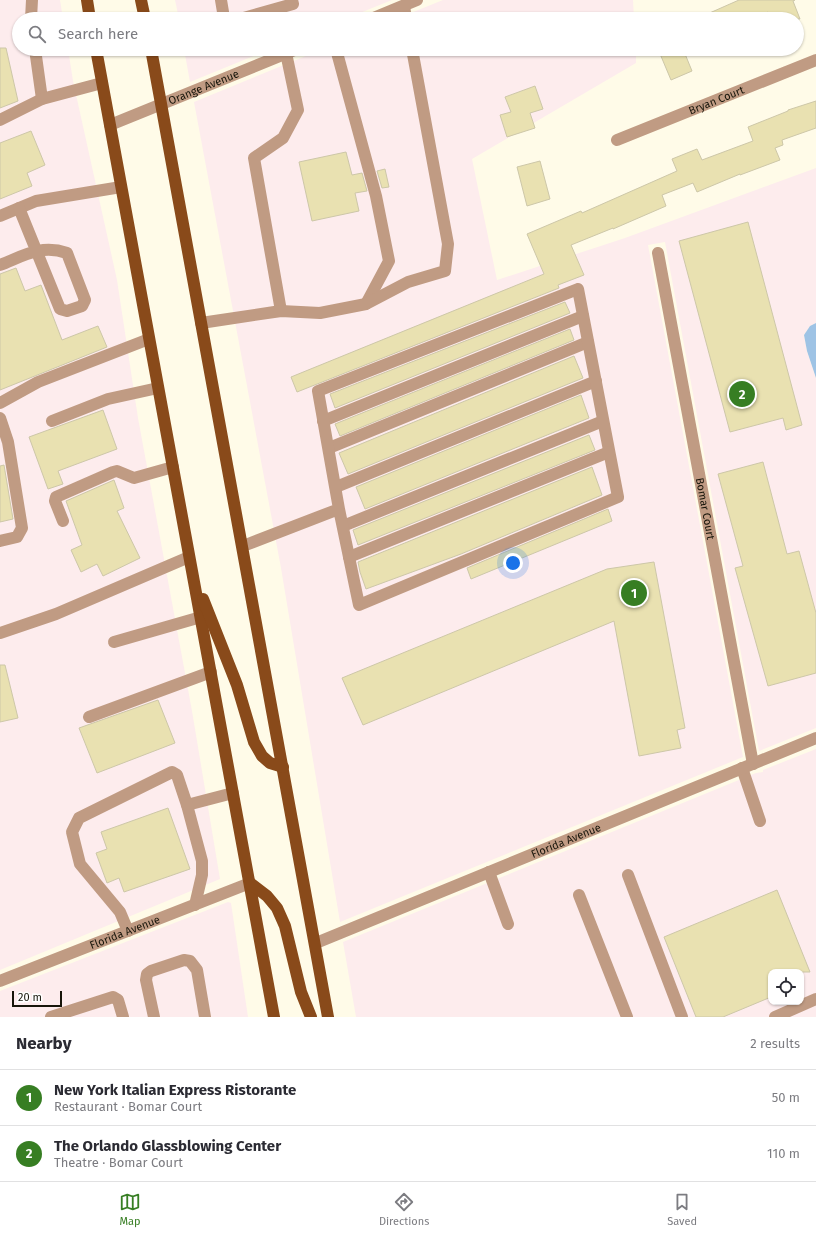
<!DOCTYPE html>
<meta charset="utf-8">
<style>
:root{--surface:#fff;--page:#f7f7f7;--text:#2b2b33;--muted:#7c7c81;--line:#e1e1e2;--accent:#377e23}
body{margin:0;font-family:"Fira Sans",sans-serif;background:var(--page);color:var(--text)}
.controls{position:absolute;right:12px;bottom:12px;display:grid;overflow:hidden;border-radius:8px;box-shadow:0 1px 3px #0004}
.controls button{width:36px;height:36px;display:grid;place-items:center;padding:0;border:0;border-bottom:1px solid var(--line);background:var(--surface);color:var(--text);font:20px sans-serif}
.scale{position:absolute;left:12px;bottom:10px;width:50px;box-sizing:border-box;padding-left:4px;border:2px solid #17150a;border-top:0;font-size:11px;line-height:14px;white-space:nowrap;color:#17150a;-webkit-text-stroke:3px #fff;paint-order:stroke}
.you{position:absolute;left:513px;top:563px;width:14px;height:14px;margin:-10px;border:3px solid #fff;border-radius:50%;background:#1a73e8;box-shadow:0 0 0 6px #1a73e833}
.badge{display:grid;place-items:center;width:26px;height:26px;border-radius:50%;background:var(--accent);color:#fff;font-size:13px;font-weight:700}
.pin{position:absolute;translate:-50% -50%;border:2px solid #fff;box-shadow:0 1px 4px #0006}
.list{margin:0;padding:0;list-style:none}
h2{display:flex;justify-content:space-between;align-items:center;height:52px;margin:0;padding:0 16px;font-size:17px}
h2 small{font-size:13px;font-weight:400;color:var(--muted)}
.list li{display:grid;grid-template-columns:26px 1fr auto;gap:12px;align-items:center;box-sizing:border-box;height:56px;padding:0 16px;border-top:1px solid var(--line)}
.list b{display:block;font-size:15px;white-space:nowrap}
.list p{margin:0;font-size:13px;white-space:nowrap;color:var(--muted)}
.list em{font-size:13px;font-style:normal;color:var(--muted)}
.icon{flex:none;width:22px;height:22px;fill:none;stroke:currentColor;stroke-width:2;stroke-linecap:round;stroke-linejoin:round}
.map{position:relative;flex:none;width:816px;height:1017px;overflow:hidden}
.search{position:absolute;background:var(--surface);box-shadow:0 1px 3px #0004;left:12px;right:12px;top:12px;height:44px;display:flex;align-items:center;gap:10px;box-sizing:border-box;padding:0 14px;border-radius:22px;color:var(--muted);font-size:15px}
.sheet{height:164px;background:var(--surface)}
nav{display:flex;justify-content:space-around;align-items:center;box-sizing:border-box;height:56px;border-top:1px solid var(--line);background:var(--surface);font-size:11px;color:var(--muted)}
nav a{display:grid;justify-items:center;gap:2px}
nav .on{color:var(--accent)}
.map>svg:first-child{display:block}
.commercial{fill:#fdeced;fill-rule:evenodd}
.water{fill:#9ec3e5}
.building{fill:#e9e1b1;stroke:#cdc7a8}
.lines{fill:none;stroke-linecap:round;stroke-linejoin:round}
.minor{stroke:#c09b83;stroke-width:12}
.major{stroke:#894a1a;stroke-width:12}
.labels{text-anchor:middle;stroke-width:4;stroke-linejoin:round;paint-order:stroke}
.street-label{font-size:11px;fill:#17150a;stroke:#fff}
</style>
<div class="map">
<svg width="816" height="1017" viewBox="0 0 816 1017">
<rect width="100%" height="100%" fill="#fffbe8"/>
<!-- commercial -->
<g class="commercial">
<polygon points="0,0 60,0 63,19 19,19 19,49 68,49 73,81 117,280 138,418 192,711 220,879 0,970"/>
<polygon points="175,0 392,0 345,19 179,19"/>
<polygon points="443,0 633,0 634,19 396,19"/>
<polygon points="184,49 271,49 190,82"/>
<polygon points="323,49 636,49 636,63 472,159 497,280 625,238 816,168 816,323 810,326 804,335 807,351 816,378 816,728 759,751 665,242 648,245 743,757 340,922 281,568 194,102"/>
<path d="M 816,749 L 816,1017 L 356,1017 L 343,942 L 756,773 L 763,772 L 763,770 ZM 771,972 L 801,972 L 801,1002 L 771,1002 Z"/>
<polygon points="228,902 231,903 248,1017 0,1017 0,991"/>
</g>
<!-- water -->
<polygon class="water" points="816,323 816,378 807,351 804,335 810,326"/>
<!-- building -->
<g class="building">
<polygon points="739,0 795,0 793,1 800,19 771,19 768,12 753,19 696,19"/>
<polygon points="0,48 6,48 18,101 0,108"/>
<polygon points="658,49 683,49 692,71 671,80"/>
<polygon points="535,86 543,109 530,113 535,128 507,137 500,115 511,112 505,97"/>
<polygon points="816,101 816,128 782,140 783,145 775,148 780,160 740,175 740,174 697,192 693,183 662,195 666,206 613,229 613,228 571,245 584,275 558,285 559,288 297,392 291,377 544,274 527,234 581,211 582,213 677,171 672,159 697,149 702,160 753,141 748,127 788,111 788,110"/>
<polygon points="31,131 45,165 27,173 32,186 0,199 0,143"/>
<polygon points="346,152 352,175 362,173 367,191 355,193 359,211 312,221 299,162"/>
<polygon points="540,161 550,199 527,206 517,167"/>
<polygon points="385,169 389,187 382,188 377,171"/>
<polygon points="748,222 802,425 786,430 783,418 730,432 679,241"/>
<polygon points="16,268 25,291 41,285 62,340 98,326 107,347 0,390 0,274"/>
<polygon points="565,302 570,313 335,408 330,394"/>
<polygon points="570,329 574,340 340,436 335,424"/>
<polygon points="574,356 583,378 348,474 339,453"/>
<polygon points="581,395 589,418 365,509 356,487"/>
<polygon points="103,410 117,449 58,471 63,484 48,489 29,437"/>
<polygon points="589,435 595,450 358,545 353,530"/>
<polygon points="763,462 787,554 799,551 816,613 816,673 768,686 735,568 743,566 718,474"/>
<polygon points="4,465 13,519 0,522 0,466"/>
<polygon points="592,467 602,495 461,554 366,589 360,572 358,562"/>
<polygon points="114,480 124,508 117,511 140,558 103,576 97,564 81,572 71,550 82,545 66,501"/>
<polygon points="608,509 612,521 471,579 467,568"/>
<polygon points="654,562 685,728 677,730 681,748 639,756 614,621 363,725 342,678 607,569"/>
<polygon points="0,665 5,665 18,718 0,722"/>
<polygon points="158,700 175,743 97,773 79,728"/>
<polygon points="168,808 190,869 124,892 119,878 107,883 96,853 107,849 101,832"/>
<polygon points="777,890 810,972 771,972 771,997 723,1017 696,1017 664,937"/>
</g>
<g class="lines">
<!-- minor -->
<g class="minor">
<polyline points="221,0 224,18 226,19"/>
<polyline points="404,6 406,19"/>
<polyline points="31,19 32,0"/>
<polyline points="240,19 293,4 292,0"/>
<polyline points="371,19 417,0"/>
<polyline points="35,49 42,99"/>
<polyline points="336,49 376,196 389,261 366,304"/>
<polyline points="0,120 42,99 102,83"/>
<path id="s1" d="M 110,125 L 297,49"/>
<path id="s2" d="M 617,140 L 816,60"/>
<polyline points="0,216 36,201 121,187"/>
<path id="s3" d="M 658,253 L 753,764"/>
<path d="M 0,265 C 23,256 41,244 67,253 L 85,300 L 82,306 L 67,311 L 60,309 L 19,208"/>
<polyline points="281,311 254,158 283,138 298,110 286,53"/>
<polyline points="201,323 281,311 320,313 366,304 408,282 445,271 448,244 412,49"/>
<polyline points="0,403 38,382 149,339"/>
<polyline points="0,418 8,442 22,528 17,537 0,541"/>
<polyline points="52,421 108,399 158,388"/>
<polyline points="323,421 583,316"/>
<polyline points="329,448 588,342"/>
<polyline points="336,487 596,381"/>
<polyline points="63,521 55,501 56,497 113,472 117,471 134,478 173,467"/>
<polyline points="343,526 603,421"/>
<polyline points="243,546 339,509 359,605 618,497 578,289 318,391 339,509"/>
<polyline points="349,557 609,452"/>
<polyline points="0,633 56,614 189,557"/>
<polyline points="114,642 201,617"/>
<polyline points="89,717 211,672"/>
<polyline points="742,768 760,821"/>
<polyline points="187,805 233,793"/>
<polyline points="489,872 508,924"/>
<polyline points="628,875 682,1017"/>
<polyline points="579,895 627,1017"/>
<polyline points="128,931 120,912 80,864 72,832 79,818 172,772 177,775 187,805 202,861 202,875 195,905"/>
<path id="s4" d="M 316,943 L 816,738"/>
<path id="s5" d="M 0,981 L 250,883"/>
<polyline points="51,1017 113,997 118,1000 123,1017"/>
<polyline points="154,1017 146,980 147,974 151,971 184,960 190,961 197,970 205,1017"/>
<polyline points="775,1017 816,999"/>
</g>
<!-- major -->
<g class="major">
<polyline points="87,0 90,19"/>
<polyline points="141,0 145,19"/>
<polyline points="96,49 274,1017"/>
<polyline points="151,49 328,1017"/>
<polyline points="203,599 237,685 254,742 262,756 270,763 283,767"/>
<polyline points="250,883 267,896 277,908 285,926 301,992 311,1017"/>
</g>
</g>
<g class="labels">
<!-- street labels -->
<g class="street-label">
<text dy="4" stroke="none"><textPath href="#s1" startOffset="101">Orange Avenue</textPath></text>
<text dy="4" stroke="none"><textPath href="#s2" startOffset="107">Bryan Court</textPath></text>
<text dy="4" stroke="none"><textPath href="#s3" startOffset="260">Bomar Court</textPath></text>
<text dy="4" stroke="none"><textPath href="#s4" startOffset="270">Florida Avenue</textPath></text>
<text dy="4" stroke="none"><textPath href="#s5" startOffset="134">Florida Avenue</textPath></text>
</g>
</g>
</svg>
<div class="controls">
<button><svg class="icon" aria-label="locate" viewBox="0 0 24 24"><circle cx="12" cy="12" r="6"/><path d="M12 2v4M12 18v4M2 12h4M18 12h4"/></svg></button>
</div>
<div class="scale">20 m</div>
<div class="you"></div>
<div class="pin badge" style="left:634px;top:593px">1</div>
<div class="pin badge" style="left:742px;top:394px">2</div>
<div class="search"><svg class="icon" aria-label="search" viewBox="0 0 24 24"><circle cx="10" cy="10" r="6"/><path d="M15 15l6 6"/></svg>Search here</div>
</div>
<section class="sheet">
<h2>Nearby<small>2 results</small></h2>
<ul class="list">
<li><span class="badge">1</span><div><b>New York Italian Express Ristorante</b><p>Restaurant · Bomar Court</p></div><em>50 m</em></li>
<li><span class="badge">2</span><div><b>The Orlando Glassblowing Center</b><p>Theatre · Bomar Court</p></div><em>110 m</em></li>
</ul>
</section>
<nav>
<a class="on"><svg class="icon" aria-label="map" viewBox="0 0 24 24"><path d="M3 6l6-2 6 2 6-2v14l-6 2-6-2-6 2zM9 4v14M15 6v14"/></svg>Map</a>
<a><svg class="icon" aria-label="directions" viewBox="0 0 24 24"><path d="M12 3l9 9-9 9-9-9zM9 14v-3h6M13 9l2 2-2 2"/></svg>Directions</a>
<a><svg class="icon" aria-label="saved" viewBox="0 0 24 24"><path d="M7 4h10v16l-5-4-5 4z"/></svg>Saved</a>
</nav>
